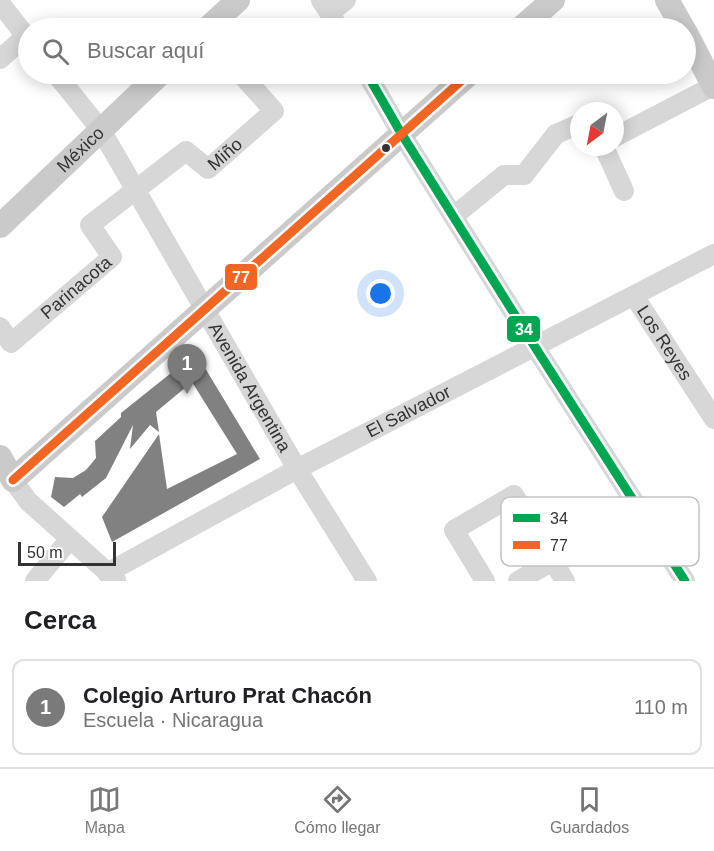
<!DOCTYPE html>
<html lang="es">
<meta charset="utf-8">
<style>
:root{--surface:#fff;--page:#f6f6f6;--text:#202124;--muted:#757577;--line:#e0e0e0;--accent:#7a7a7a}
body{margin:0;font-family:Arial,sans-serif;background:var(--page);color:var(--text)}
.compass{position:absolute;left:570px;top:102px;width:54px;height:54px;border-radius:50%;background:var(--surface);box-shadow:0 3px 15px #0003;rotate:212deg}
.scale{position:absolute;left:18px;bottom:15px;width:98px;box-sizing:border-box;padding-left:6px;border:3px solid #333;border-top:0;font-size:16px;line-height:21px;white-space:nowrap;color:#333;-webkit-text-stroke:4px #fff;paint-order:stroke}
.you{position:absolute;left:381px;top:294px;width:21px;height:21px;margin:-15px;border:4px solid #fff;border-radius:50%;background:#1a73e8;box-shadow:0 0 0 9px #1a73e833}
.badge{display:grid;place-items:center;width:39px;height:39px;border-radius:50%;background:var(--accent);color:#fff;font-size:20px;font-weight:700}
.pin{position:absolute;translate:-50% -50px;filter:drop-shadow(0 2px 3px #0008)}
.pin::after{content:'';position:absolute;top:32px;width:21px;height:18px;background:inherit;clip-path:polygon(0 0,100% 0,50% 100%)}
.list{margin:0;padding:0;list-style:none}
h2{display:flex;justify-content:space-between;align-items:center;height:78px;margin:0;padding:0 24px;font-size:26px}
h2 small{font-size:20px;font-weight:400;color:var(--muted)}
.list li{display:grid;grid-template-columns:39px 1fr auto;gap:18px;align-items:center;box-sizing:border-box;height:96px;margin:0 12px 12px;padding:0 12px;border:2px solid var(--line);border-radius:12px}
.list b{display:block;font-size:22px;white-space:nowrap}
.list p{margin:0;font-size:20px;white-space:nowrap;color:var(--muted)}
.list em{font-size:20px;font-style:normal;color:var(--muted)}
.icon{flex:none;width:33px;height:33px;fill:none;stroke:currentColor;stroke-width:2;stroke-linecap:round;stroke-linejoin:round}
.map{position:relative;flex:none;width:714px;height:581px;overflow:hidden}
.search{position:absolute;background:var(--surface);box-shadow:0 3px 15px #0003;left:18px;right:18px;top:18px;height:66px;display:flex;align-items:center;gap:15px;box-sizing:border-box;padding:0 21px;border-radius:33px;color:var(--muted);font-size:22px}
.sheet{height:186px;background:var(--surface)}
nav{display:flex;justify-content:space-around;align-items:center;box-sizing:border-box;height:84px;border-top:2px solid var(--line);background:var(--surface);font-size:16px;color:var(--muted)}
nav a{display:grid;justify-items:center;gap:3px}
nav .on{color:var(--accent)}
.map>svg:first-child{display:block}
.building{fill:#818181}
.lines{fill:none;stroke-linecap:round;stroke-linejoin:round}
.minor{stroke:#d7d7d7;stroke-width:20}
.major{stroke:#cacaca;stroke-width:24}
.bus-1-casing{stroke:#fff;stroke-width:14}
.bus-2-casing{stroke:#fff;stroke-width:14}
.bus-1{stroke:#00a651;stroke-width:9}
.bus-2{stroke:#f26522;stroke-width:9}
.bus-dot{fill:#333;stroke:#fff;stroke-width:2}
.labels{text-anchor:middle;stroke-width:6;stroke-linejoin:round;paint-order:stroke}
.street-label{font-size:18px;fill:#333;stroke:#fff}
.key{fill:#fff;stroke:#c2c2c2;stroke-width:1.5}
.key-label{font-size:16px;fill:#333}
.line-badge{stroke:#fff;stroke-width:2}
.badge-label{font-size:16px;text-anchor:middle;font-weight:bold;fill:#fff}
</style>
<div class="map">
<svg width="714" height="581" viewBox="0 0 714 581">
<rect width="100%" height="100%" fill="#fff"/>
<!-- building -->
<polygon class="building" points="196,353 260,459 112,542 102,517 159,434 167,489 237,454 192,382 156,412 159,432 150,425 130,449 133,425 106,478 82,497 80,494 64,507 51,497 55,477 73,478 86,470 96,458 95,441 121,417 121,413"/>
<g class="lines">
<!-- minor -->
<g class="minor">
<polyline points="321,0 339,28"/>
<polyline points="0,3 28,39"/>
<polyline points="330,13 346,0"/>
<polyline points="0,59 26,36"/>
<path id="s1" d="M 56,74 L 101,130 L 297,469 L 367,581"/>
<polyline points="367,74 401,133 535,347 685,581"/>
<polyline points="615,137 713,86"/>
<polyline points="604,147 624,191"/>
<polyline points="454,216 504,175 524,175 556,134 579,124"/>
<path id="s2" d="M 634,296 L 714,419"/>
<path id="s3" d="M 0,327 L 11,343 L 112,257 L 90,225 L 186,151 L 208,169 L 274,111 L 241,74"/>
<polyline points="13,480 28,501 116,580"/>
<path id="s4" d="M 107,573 L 297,469 L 714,254"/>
<polyline points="35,581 69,540"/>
<polyline points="485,581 454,530 514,495 565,581"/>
<polyline points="518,581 640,511"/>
</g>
<!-- major -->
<g class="major">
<polyline points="667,0 683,28"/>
<polyline points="208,28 238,0"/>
<polyline points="521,28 553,0"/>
<polyline points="686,33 714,87"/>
<path id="s5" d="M 0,226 L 160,74"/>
<polyline points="0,457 13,480 469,74"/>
</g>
<defs>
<polyline id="bus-1" points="367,74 401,133 535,347 685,581"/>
<polyline id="bus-2" points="13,480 469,74"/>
</defs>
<!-- bus-1 casing -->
<use href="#bus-1" class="bus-1-casing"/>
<!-- bus-2 casing -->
<use href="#bus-2" class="bus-2-casing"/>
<!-- bus-1 -->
<use href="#bus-1" class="bus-1"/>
<!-- bus-2 -->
<use href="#bus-2" class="bus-2"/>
</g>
<!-- markers -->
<circle class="bus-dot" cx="386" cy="148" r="5"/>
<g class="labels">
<!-- street labels -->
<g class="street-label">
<text dy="6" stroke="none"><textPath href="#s5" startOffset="111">México</textPath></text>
<text dy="6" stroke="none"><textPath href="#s3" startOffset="363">Miño</textPath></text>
<text dy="6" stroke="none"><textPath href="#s3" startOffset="105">Parinacota</textPath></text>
<text dy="6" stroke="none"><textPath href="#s2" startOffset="56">Los Reyes</textPath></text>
<text dy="6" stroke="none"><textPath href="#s1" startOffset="369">Avenida Argentina</textPath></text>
<text dy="6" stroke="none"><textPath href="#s4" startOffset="342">El Salvador</textPath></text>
</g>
</g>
<!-- legend -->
<rect x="501" y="497" width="198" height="69" rx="9" class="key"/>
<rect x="513" y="514" width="27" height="8" fill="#00a651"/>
<rect x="513" y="541" width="27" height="8" fill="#f26522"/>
<g class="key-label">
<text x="550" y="524">34</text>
<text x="550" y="551">77</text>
</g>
<g class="line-badge">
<rect x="224" y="263" width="34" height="28" rx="6" fill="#f26522"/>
<rect x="506" y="315" width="35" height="28" rx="6" fill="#00a651"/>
</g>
<g class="badge-label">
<text x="241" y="283">77</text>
<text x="524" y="335">34</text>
</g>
</svg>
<svg class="compass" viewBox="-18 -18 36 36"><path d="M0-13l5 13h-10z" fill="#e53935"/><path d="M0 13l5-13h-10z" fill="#757577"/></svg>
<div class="scale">50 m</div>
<div class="you"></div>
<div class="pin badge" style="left:187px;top:394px">1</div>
<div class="search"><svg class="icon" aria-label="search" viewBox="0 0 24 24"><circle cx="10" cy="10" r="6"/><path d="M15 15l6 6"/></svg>Buscar aquí</div>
</div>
<section class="sheet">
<h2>Cerca<small></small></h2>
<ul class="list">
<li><span class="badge">1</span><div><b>Colegio Arturo Prat Chacón</b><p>Escuela · Nicaragua</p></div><em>110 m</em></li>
</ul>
</section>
<nav>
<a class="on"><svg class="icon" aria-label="map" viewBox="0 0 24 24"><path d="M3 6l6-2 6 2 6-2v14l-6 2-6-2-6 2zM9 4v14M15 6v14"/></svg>Mapa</a>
<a><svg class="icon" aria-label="directions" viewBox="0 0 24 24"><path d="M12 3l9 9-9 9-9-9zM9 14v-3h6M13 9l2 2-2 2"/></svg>Cómo llegar</a>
<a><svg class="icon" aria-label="saved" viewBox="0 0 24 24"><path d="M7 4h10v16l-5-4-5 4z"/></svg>Guardados</a>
</nav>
